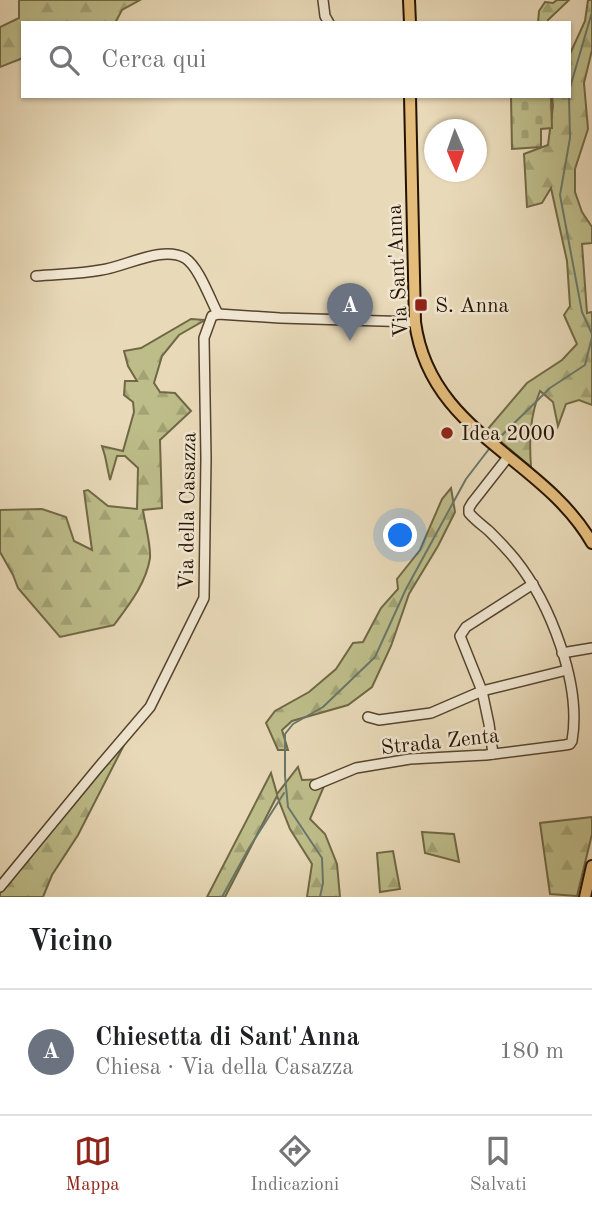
<!DOCTYPE html>
<html lang="it">
<meta charset="utf-8">
<style>
:root{--surface:#fff;--page:#f6f6f6;--text:#202124;--muted:#757577;--line:#e0e0e0;--accent:#8f2418}
body{margin:0;font-family:"Old Standard TT",serif;background:var(--page);color:var(--text)}
.compass{position:absolute;left:424px;top:119px;width:63px;height:63px;border-radius:50%;background:var(--surface);box-shadow:0 2px 5px #0004;rotate:178deg}
.you{position:absolute;left:401px;top:536px;width:24px;height:24px;margin:-18px;border:5px solid #fff;border-radius:50%;background:#1a73e8;box-shadow:0 0 0 10px #1a73e833}
.badge{display:grid;place-items:center;width:46px;height:46px;border-radius:50%;background:var(--accent);color:#fff;font-size:23px;font-weight:700}
.pin{position:absolute;translate:-50% -58px;filter:drop-shadow(0 2px 4px #0008)}
.pin::after{content:'';position:absolute;top:37px;width:24px;height:21px;background:inherit;clip-path:polygon(0 0,100% 0,50% 100%)}
.list{margin:0;padding:0;list-style:none}
h2{display:flex;justify-content:space-between;align-items:center;height:91px;margin:0;padding:0 28px;font-size:30px}
h2 small{font-size:23px;font-weight:400;color:var(--muted)}
.list li{display:grid;grid-template-columns:46px 1fr auto;gap:21px;align-items:center;box-sizing:border-box;height:126px;padding:0 28px;border-top:2px solid var(--line)}
.list b{display:block;font-size:26px;white-space:nowrap}
.list p{margin:0;font-size:23px;white-space:nowrap;color:var(--muted)}
.list em{font-size:23px;font-style:normal;color:var(--muted)}
.icon{flex:none;width:38px;height:38px;fill:none;stroke:currentColor;stroke-width:2;stroke-linecap:round;stroke-linejoin:round}
.map{position:relative;flex:none;width:592px;height:897px;overflow:hidden}
.search{position:absolute;background:var(--surface);box-shadow:0 2px 5px #0004;left:21px;right:21px;top:21px;height:77px;display:flex;align-items:center;gap:18px;box-sizing:border-box;padding:0 24px;border-radius:0px;color:var(--muted);font-size:26px}
.sheet{height:217px;background:var(--surface)}
nav{display:flex;justify-content:space-around;align-items:center;box-sizing:border-box;height:98px;border-top:2px solid var(--line);background:var(--surface);font-size:19px;color:var(--muted)}
nav a{display:grid;justify-items:center;gap:4px}
nav .on{color:var(--accent)}
.map>svg:first-child{display:block}
.forest{fill:url(#forest-firs);stroke:#706845;stroke-width:2}
.cemetery{fill:url(#cemetery-stones);stroke:#706845;stroke-width:2}
.lines{fill:none;stroke-linecap:round;stroke-linejoin:round}
.stream{stroke:#69776a;stroke-width:2}
.minor-casing{stroke:#55442e;stroke-width:12}
.major-casing{stroke:#241300;stroke-width:14}
.minor{stroke:#f0e6d1;stroke-width:9}
.major{stroke:#e4bc7c;stroke-width:10}
.poi-dot{fill:#8f2418;stroke:#f0e6d1;stroke-width:2.5}
.labels{text-anchor:middle;stroke-width:5;stroke-linejoin:round;paint-order:stroke}
.street-label{font-size:21px;fill:#241300;stroke:#f0e6d1}
.poi-label{font-size:21px;fill:#241300;stroke:#f0e6d1;text-anchor:start}
</style>
<div class="map">
<svg width="592" height="897" viewBox="0 0 592 897">
<defs>
<pattern id="forest-firs" width="22" height="20" patternUnits="userSpaceOnUse" patternTransform="scale(1.75)"><rect width="22" height="20" fill="#bdbd8a"/><path d="M5 1l3.5 6h-7zM16 11l3.5 6h-7z" fill="#a2a275"/></pattern>
<pattern id="cemetery-stones" width="16" height="16" patternUnits="userSpaceOnUse" patternTransform="scale(1.75)"><rect width="16" height="16" fill="#bdbd8a"/><path d="M2 7V4a2 2 0 0 1 4 0v3zM10 15v-3a2 2 0 0 1 4 0v3z" fill="#a2a275"/></pattern>
</defs>
<rect width="100%" height="100%" fill="#e8d9b8"/>
<filter id="stains"><feTurbulence type="fractalNoise" baseFrequency=".00286" numOctaves="4"/><feColorMatrix values="0 0 0 0 .2 0 0 0 0 .09 0 0 0 0 .02 0 0 0 .5 -.17"/></filter>
<radialGradient id="worn" r=".72"><stop offset=".6" stop-color="#630" stop-opacity="0"/><stop offset="1" stop-color="#630" stop-opacity=".3"/></radialGradient>
<!-- forest -->
<g class="forest">
<polygon points="19,0 140,0 122,10 115,23 23,23 23,58 0,67 0,27 19,18"/>
<polygon points="557,0 569,0 548,20 547,23 538,23 539,11 545,2 553,3"/>
<path d="M 588,0 L 592,0 L 592,50 L 584,83 L 588,129 L 575,169 L 575,192 L 582,212 L 592,227 L 592,243 L 582,244 L 587,313 L 592,312 L 592,405 L 579,400 L 566,404 L 558,426 L 553,402 L 540,391 C 530,416 529,440 531,467 L 487,430 L 527,383 L 562,360 L 577,344 L 564,315 L 570,306 L 567,261 L 551,188 L 542,203 L 527,207 L 524,154 L 548,145 L 553,106 L 552,96 L 569,96 L 569,56 L 585,21 Z"/>
<path d="M 191,319 L 205,320 L 179,335 L 162,356 L 154,383 L 160,392 L 175,393 L 191,411 L 160,440 L 162,508 L 143,510 C 145,524 151,545 150,558 C 146,584 128,606 114,625 L 60,637 L 18,588 L 13,575 L 0,552 L 0,510 L 42,509 L 66,517 L 74,541 L 92,550 L 84,491 L 88,490 L 108,506 L 137,509 L 138,468 L 125,456 L 117,456 L 110,480 L 105,456 L 102,446 L 123,451 L 134,412 L 133,402 L 124,395 L 125,381 L 137,381 L 128,366 L 124,351 L 141,348 Z"/>
<polygon points="451,488 455,512 438,546 409,594 391,646 372,687 348,705 292,721 282,730 288,750 278,750 266,723 275,711 309,692 336,669 353,643 363,642 381,608 398,589 397,579 420,550 442,499"/>
<polygon points="125,743 78,835 52,875 43,897 0,897 0,893"/>
<polygon points="298,767 302,780 327,779 310,819 325,834 337,864 340,897 307,897 312,864 290,829 277,796 225,897 207,897 271,773 277,794"/>
<polygon points="592,817 592,834 577,896 550,894 540,823"/>
<polygon points="422,832 454,834 459,862 425,853"/>
<polygon points="393,851 400,889 380,892 377,853"/>
</g>
<!-- cemetery -->
<polygon class="cemetery" points="511,96 551,96 552,128 541,129 541,147 512,149"/>
<g class="lines">
<!-- stream -->
<g class="stream">
<polyline points="569,91 592,12"/>
<polyline points="569,96 570,138 560,195 582,312 592,334"/>
<polyline points="495,442 550,388 585,365 592,337"/>
<polyline points="222,897 249,848 284,793"/>
<polyline points="320,897 323,883 322,858 288,807 285,776 285,734 293,724 323,707 375,657 406,589 466,479 489,449"/>
</g>
<defs>
<g id="minor">
<polyline points="323,0 325,16 329,23"/>
<path d="M 36,276 C 58,274 80,274 101,270 C 125,267 162,245 185,258 C 199,267 210,299 218,314"/>
<polyline points="562,653 592,648"/>
<polyline points="368,717 379,720 431,713 482,691 567,670"/>
<polyline points="493,754 489,724 482,691 460,636 466,627 533,584"/>
<path d="M 315,785 L 356,768 L 410,759 L 486,755 L 565,745 L 570,744 L 572,741 C 582,684 550,603 515,559 C 507,549 498,540 489,531 C 482,525 475,520 469,513 L 469,508 L 472,503 L 508,457"/>
<polyline points="0,887 97,769 150,707 204,598 206,458 204,338 212,316 218,314 280,318 415,322"/>
</g>
<g id="major">
<polyline points="409,0 410,23"/>
<path d="M 410,96 L 415,322 C 430,434 542,456 592,543"/>
<polyline points="585,897 592,866"/>
</g>
</defs>
<!-- minor casing -->
<use href="#minor" class="minor-casing"/>
<!-- major casing -->
<use href="#major" class="major-casing"/>
<!-- minor -->
<use href="#minor" class="minor"/>
<!-- major -->
<use href="#major" class="major"/>
</g>
<!-- markers -->
<g class="poi-dot">
<rect x="414" y="298" width="14" height="14" rx="3.5"/>
<circle cx="447" cy="433" r="7"/>
</g>
<g class="labels">
<!-- street labels -->
<g class="street-label">
<text transform="translate(397 271) rotate(-93)" y="7">Via Sant'Anna</text>
<text transform="translate(187 511) rotate(-89)" y="7">Via della Casazza</text>
<text transform="translate(440 741) rotate(-6)" y="7">Strada Zenta</text>
</g>
<!-- poi labels -->
<g class="poi-label">
<text x="435" y="312">S. Anna</text>
<text x="461" y="440">Idea 2000</text>
</g>
</g>
<rect width="100%" height="100%" filter="url(#stains)"/>
<rect width="100%" height="100%" fill="url(#worn)"/>
</svg>
<svg class="compass" viewBox="-18 -18 36 36"><path d="M0-13l5 13h-10z" fill="#e53935"/><path d="M0 13l5-13h-10z" fill="#757577"/></svg>
<div class="you"></div>
<div class="pin badge" style="left:350px;top:341px;background:#6b7280">A</div>
<div class="search"><svg class="icon" aria-label="search" viewBox="0 0 24 24"><circle cx="10" cy="10" r="6"/><path d="M15 15l6 6"/></svg>Cerca qui</div>
</div>
<section class="sheet">
<h2>Vicino<small></small></h2>
<ul class="list">
<li><span class="badge" style="background:#6b7280">A</span><div><b>Chiesetta di Sant'Anna</b><p>Chiesa · Via della Casazza</p></div><em>180 m</em></li>
</ul>
</section>
<nav>
<a class="on"><svg class="icon" aria-label="map" viewBox="0 0 24 24"><path d="M3 6l6-2 6 2 6-2v14l-6 2-6-2-6 2zM9 4v14M15 6v14"/></svg>Mappa</a>
<a><svg class="icon" aria-label="directions" viewBox="0 0 24 24"><path d="M12 3l9 9-9 9-9-9zM9 14v-3h6M13 9l2 2-2 2"/></svg>Indicazioni</a>
<a><svg class="icon" aria-label="saved" viewBox="0 0 24 24"><path d="M7 4h10v16l-5-4-5 4z"/></svg>Salvati</a>
</nav>
